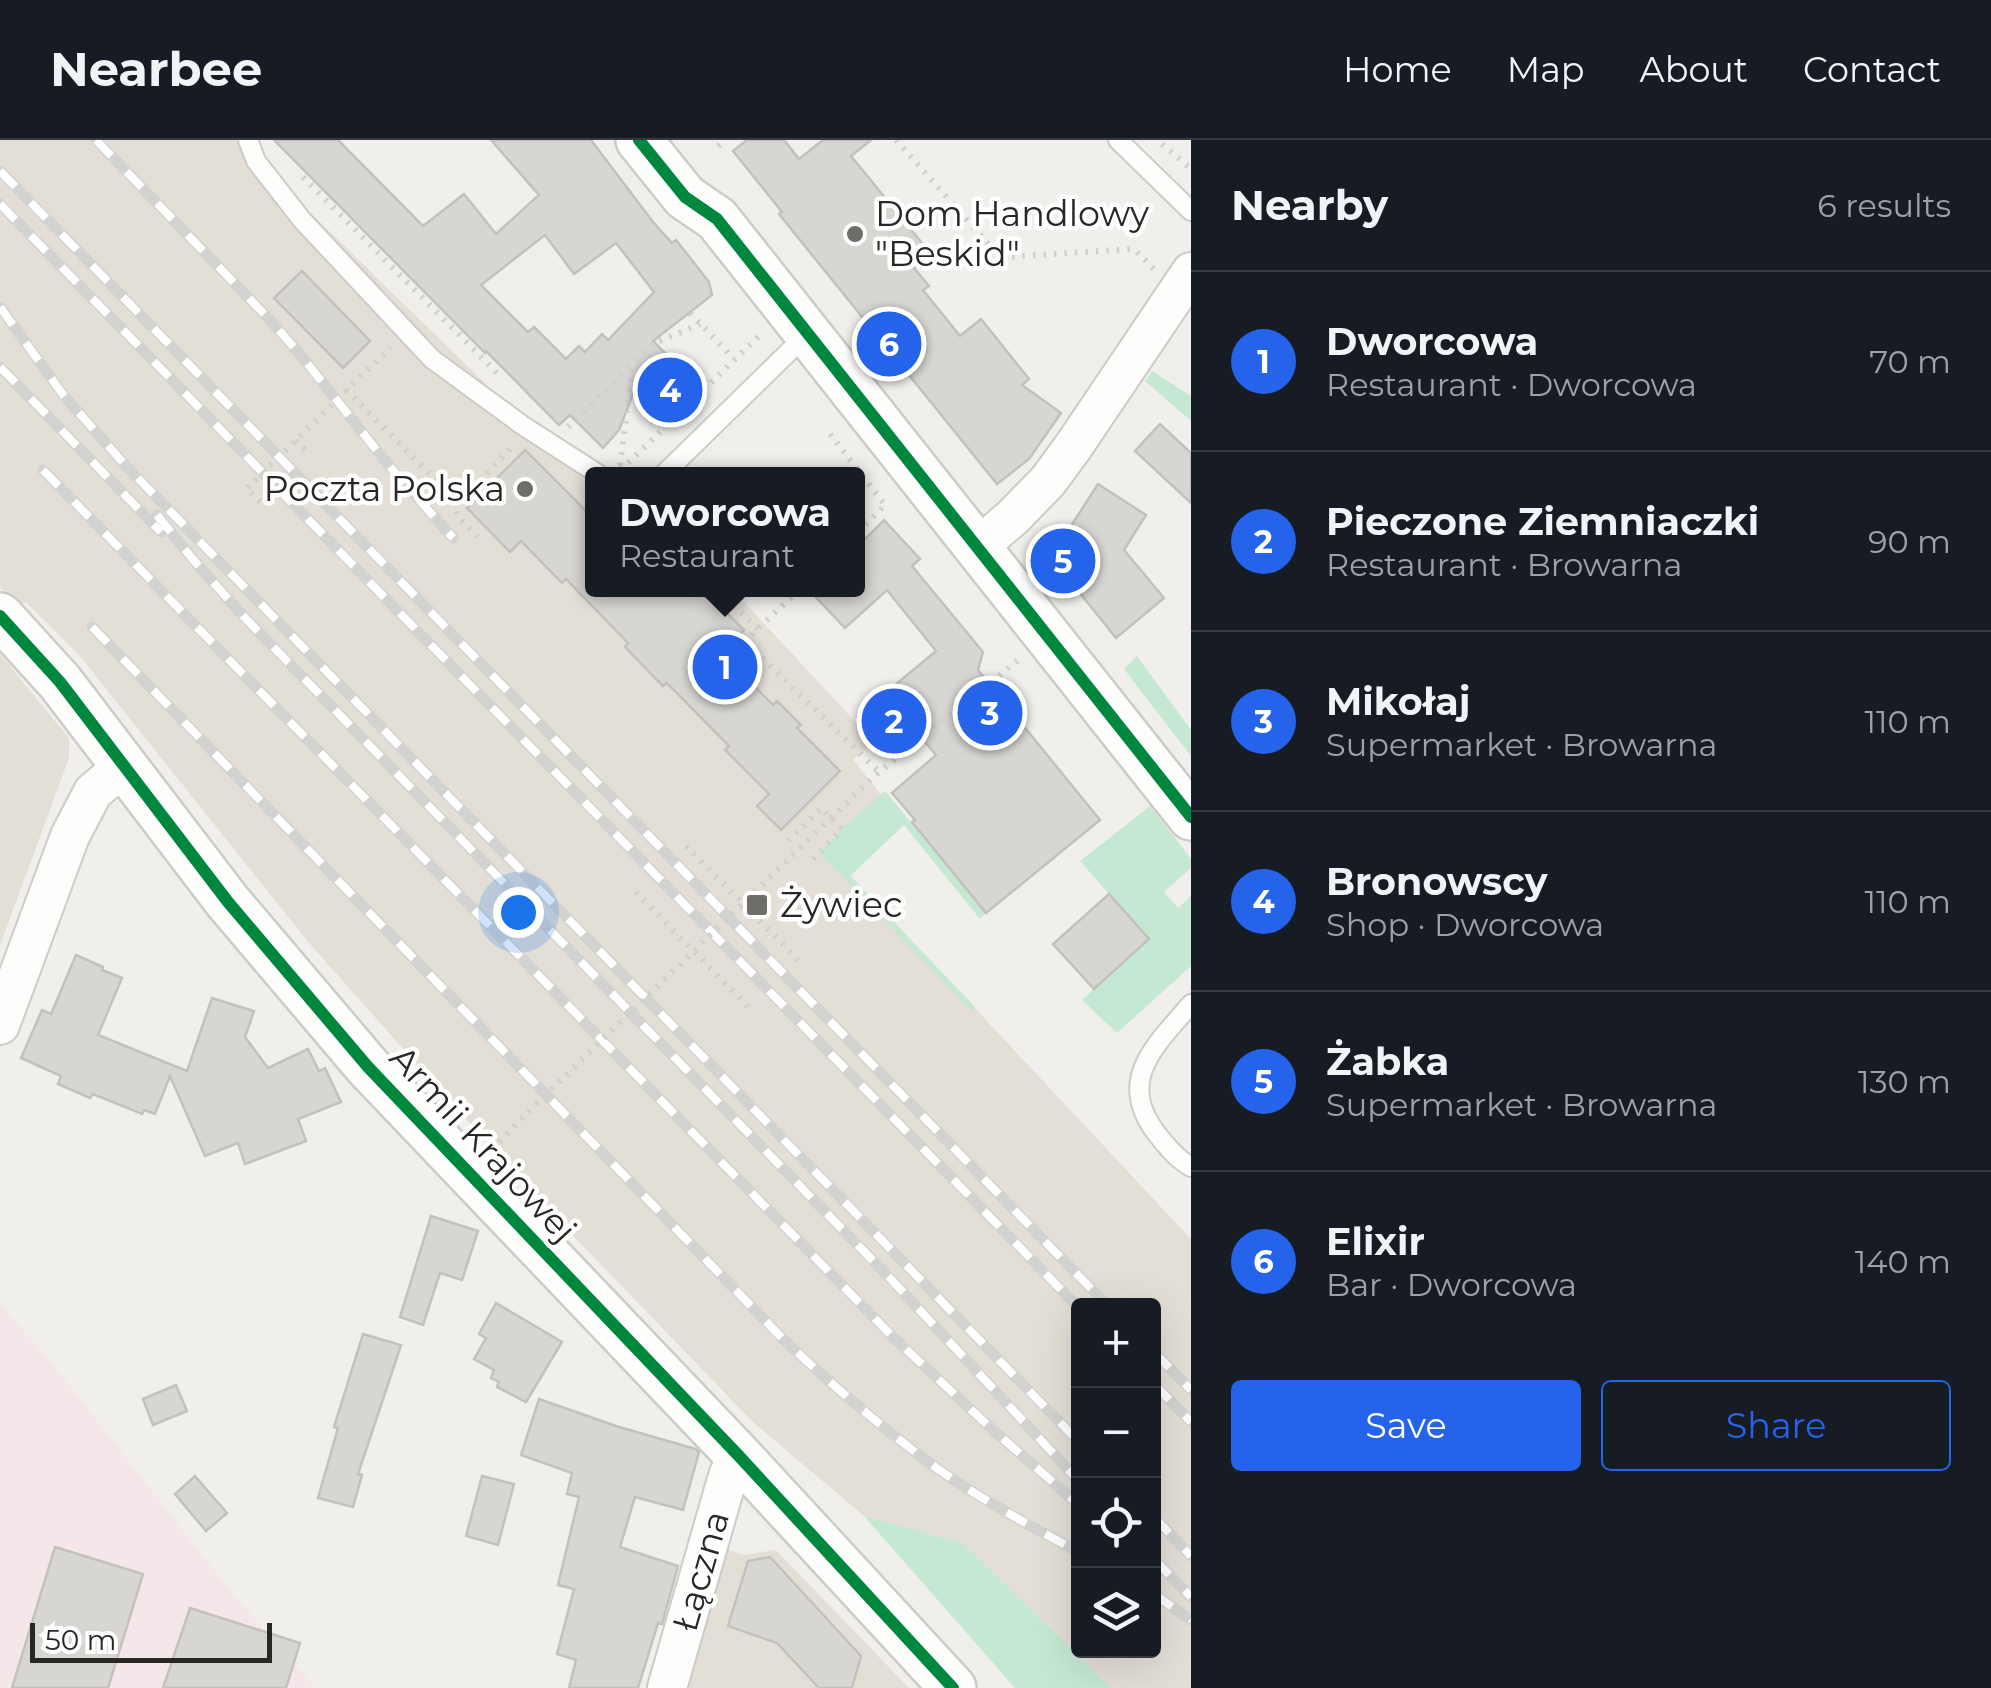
<!DOCTYPE html>
<meta charset="utf-8">
<style>
:root{--surface:#171b24;--page:#20242c;--text:#f1f3f6;--muted:#9ea1a6;--line:#363941;--accent:#2563eb}
body{margin:0;font-family:Montserrat,sans-serif;background:var(--page);color:var(--text)}
.controls{position:absolute;right:30px;bottom:30px;display:grid;overflow:hidden;border-radius:10px;box-shadow:0 10px 40px #0002}
.controls button{width:90px;height:90px;display:grid;place-items:center;padding:0;border:0;border-bottom:2px solid var(--line);background:var(--surface);color:var(--text);font:50px sans-serif}
.scale{position:absolute;left:30px;bottom:25px;width:242px;box-sizing:border-box;padding-left:10px;border:5px solid #282724;border-top:0;font-size:28px;line-height:35px;white-space:nowrap;color:#282724;-webkit-text-stroke:8px #fff;paint-order:stroke}
.you{position:absolute;left:518px;top:772px;width:35px;height:35px;margin:-25px;border:8px solid #fff;border-radius:50%;background:#1a73e8;box-shadow:0 0 0 15px #1a73e833}
.badge{display:grid;place-items:center;width:65px;height:65px;border-radius:50%;background:var(--accent);color:#fff;font-size:32px;font-weight:700}
.pin{position:absolute;translate:-50% -50%;border:5px solid #fff;box-shadow:0 2px 10px #0006}
.popup{position:absolute;left:585px;top:327px;width:280px;height:130px;box-sizing:border-box;display:grid;place-content:center;border-radius:10px;background:var(--surface);filter:drop-shadow(0 2px 8px #0005);font-size:32px;white-space:nowrap;color:var(--muted)}
.popup b{font-size:38px;color:var(--text)}
.popup::after{content:'';position:absolute;left:50%;top:100%;margin-left:-20px;border:20px solid transparent;border-top-color:var(--surface)}
.list{margin:0;padding:0;list-style:none}
h2{display:flex;justify-content:space-between;align-items:center;height:130px;margin:0;padding:0 40px;font-size:42px}
h2 small{font-size:32px;font-weight:400;color:var(--muted)}
.list li{display:grid;grid-template-columns:65px 1fr auto;gap:30px;align-items:center;box-sizing:border-box;height:180px;padding:0 40px;border-top:2px solid var(--line)}
.list b{display:block;font-size:38px;white-space:nowrap}
.list p{margin:0;font-size:32px;white-space:nowrap;color:var(--muted)}
.list em{font-size:32px;font-style:normal;color:var(--muted)}
.actions{display:flex;gap:20px;padding:30px 40px}
.actions a{flex:1;padding:22px 0;border:2px solid var(--accent);border-radius:10px;text-align:center;font-size:35px;color:var(--accent)}
.actions .main{background:var(--accent);color:#fff}
.icon{flex:none;width:55px;height:55px;fill:none;stroke:currentColor;stroke-width:2;stroke-linecap:round;stroke-linejoin:round}
.map{position:relative;flex:none;width:1191px;height:1548px;overflow:hidden}
header{display:flex;align-items:center;gap:60px;box-sizing:border-box;height:140px;padding:0 50px;background:var(--surface);border-bottom:2px solid var(--line)}
header strong{font-size:48px}
nav{display:flex;gap:55px;margin-inline-start:auto;font-size:35px}
main{display:flex}
aside{flex:1;background:var(--surface)}
.map>svg:first-child{display:block}
.built{fill:#e3dfd7;fill-rule:evenodd}
.industrial{fill:#f5e6e9}
.green{fill:#c4e8d1}
.building{fill:#d7d6d2;stroke:#c2c1bd;stroke-width:2.5;fill-rule:evenodd}
.lines{fill:none;stroke-linecap:round;stroke-linejoin:round}
.service-casing{stroke:#cdcbc8;stroke-width:22}
.minor-casing{stroke:#cdcbc8;stroke-width:42}
.tertiary-casing{stroke:#cdcbc8;stroke-width:50}
.path{stroke:#d1cfcd;stroke-width:6;stroke-dasharray:2.5 8;stroke-linecap:butt}
.service{stroke:#fdfdfc;stroke-width:18}
.minor{stroke:#fdfdfc;stroke-width:38}
.tertiary{stroke:#fdfdfc;stroke-width:45}
.rail-casing{stroke:#d2d2d1;stroke-width:11}
.rail{stroke:#fff;stroke-width:8;stroke-dasharray:22;stroke-linecap:butt}
.path-bridge{stroke:#d1cfcd;stroke-width:6;stroke-dasharray:2.5 8;stroke-linecap:butt}
.cycleway-casing{stroke:#fff;stroke-width:19}
.cycleway{stroke:#00873e;stroke-width:12}
.poi-dot{fill:#6e6d6a;stroke:#fff;stroke-width:4}
.labels{text-anchor:middle;stroke-width:9;stroke-linejoin:round;paint-order:stroke}
.poi-label{font-size:35px;fill:#282724;stroke:#fff;text-anchor:start}
.street-label{font-size:35px;fill:#282724;stroke:#fff}
</style>
<header>
<strong>Nearbee</strong>
<nav><a>Home</a><a>Map</a><a>About</a><a>Contact</a></nav>
</header>
<main>
<div class="map">
<svg width="1191" height="1548" viewBox="0 0 1191 1548">
<rect width="100%" height="100%" fill="#f1efeb"/>
<!-- built -->
<g class="built">
<path d="M 0,0 L 236,0 L 592,348 L 592,450 L 733,450 L 874,602 L 853,620 L 894,670 L 838,722 L 1191,1099 L 1191,1548 L 1111,1548 L 963,1403 L 864,1376 L 754,1283 L 526,1047 L 309,803 L 79,515 L 26,462 L 18,466 L 0,447 ZM 1078,1166 L 1154,1166 L 1154,1510 L 1078,1510 Z"/>
<polygon points="0,514 69,598 69,618 0,805"/>
<polygon points="709,1402 743,1415 776,1410 909,1548 667,1548"/>
</g>
<!-- industrial -->
<polygon class="industrial" points="0,1164 47,1217 228,1448 316,1548 0,1548"/>
<!-- green -->
<g class="green">
<polygon points="1152,231 1191,256 1191,281 1145,241"/>
<polygon points="1137,516 1191,590 1191,616 1124,529"/>
<polygon points="885,651 986,773 980,779 904,685 850,736 975,867 972,872 820,713 842,689"/>
<polygon points="1150,666 1191,719 1191,728 1164,752 1178,768 1191,756 1191,826 1117,893 1082,860 1149,799 1080,721"/>
<polygon points="864,1376 963,1403 1111,1548 1015,1548"/>
</g>
<!-- building -->
<g class="building">
<path d="M 274,0 L 338,0 L 423,86 L 464,54 L 496,94 L 539,55 L 491,0 L 591,0 L 653,82 L 672,103 L 676,100 L 709,142 L 712,155 L 653,201 L 697,245 L 686,256 L 689,258 L 670,278 L 667,275 L 660,281 L 633,254 L 619,290 L 603,308 L 570,275 L 559,285 L 486,211 L 485,213 ZM 545,95 L 574,134 L 616,103 L 654,152 L 608,200 L 602,194 L 585,212 L 579,206 L 566,219 L 534,187 L 528,192 L 481,145 Z"/>
<polygon points="747,0 784,0 799,19 823,0 871,0 851,16 931,114 914,128 929,146 923,150 960,196 981,179 1029,239 1022,245 1061,273 1029,319 997,344 779,74 782,72 733,11"/>
<polygon points="302,131 370,201 343,228 274,158"/>
<polygon points="1160,284 1191,313 1191,363 1135,311"/>
<polygon points="525,310 592,377 592,450 704,450 744,490 721,513 773,565 777,561 801,585 797,588 840,631 781,690 757,666 769,654 725,610 729,606 667,543 663,546 625,507 628,503 566,439 562,443 521,401 510,412 467,368"/>
<polygon points="1098,344 1146,375 1124,410 1164,458 1116,498 1059,427 1058,406"/>
<polygon points="884,380 920,419 912,426 983,512 978,530 1100,680 986,773 912,682 915,680 892,653 936,615 905,578 890,590 871,565 936,511 887,450 845,488 809,450 858,450 858,406"/>
<polygon points="1109,754 1149,799 1094,849 1053,804"/>
<polygon points="76,815 103,827 102,830 122,838 98,895 187,931 212,858 254,871 245,897 268,928 308,909 319,931 325,928 341,962 298,979 306,1001 245,1024 238,1003 205,1016 170,936 155,974 144,970 142,974 93,954 90,958 58,944 61,936 21,918 42,870 51,874"/>
<polygon points="431,1076 478,1091 462,1140 440,1133 423,1185 400,1177"/>
<polygon points="496,1163 562,1202 526,1262 497,1247 499,1242 491,1238 494,1230 474,1219 486,1198 479,1194"/>
<polygon points="363,1194 401,1205 358,1334 362,1335 353,1367 318,1358 338,1288 334,1287"/>
<polygon points="176,1245 187,1271 153,1285 143,1259"/>
<polygon points="539,1259 616,1286 696,1309 699,1312 683,1370 635,1357 620,1407 678,1426 662,1484 658,1483 638,1548 569,1548 576,1520 557,1514 574,1449 558,1445 579,1357 567,1354 572,1333 521,1315"/>
<polygon points="195,1336 227,1373 206,1391 175,1354"/>
<polygon points="482,1336 514,1344 498,1405 466,1396"/>
<polygon points="55,1407 143,1434 108,1548 12,1548"/>
<polygon points="770,1417 861,1516 852,1548 819,1548 777,1503 728,1486 748,1421"/>
<polygon points="190,1468 300,1503 286,1548 163,1548"/>
</g>
<g class="lines">
<defs>
<g id="service">
<polyline points="248,0 256,21 302,80 432,219 522,285 598,334"/>
<polyline points="1118,0 1191,71"/>
<polyline points="664,334 806,195"/>
<path d="M 1191,864 C 1156,905 1115,940 1157,994 C 1167,1007 1177,1019 1191,1027"/>
</g>
<g id="minor">
<polyline points="978,407 1013,377 1048,341 1073,307 1191,132"/>
<polyline points="0,885 70,696 93,652 125,625"/>
<polyline points="667,1548 728,1336 738,1315"/>
</g>
<g id="tertiary">
<polyline points="639,0 685,57 717,79 1191,677"/>
<polyline points="0,476 60,542 228,762 368,927 738,1315 953,1548"/>
</g>
</defs>
<!-- service casing -->
<use href="#service" class="service-casing"/>
<!-- minor casing -->
<use href="#minor" class="minor-casing"/>
<!-- tertiary casing -->
<use href="#tertiary" class="tertiary-casing"/>
<!-- path -->
<g class="path">
<polyline points="896,0 998,115 1006,117 1131,109 1137,112 1155,130"/>
<polyline points="1162,4 1191,29"/>
<polyline points="718,6 726,0"/>
<polyline points="303,37 498,234"/>
<polyline points="690,173 734,219"/>
<polyline points="346,250 458,362"/>
<polyline points="568,287 653,204 700,184"/>
<polyline points="830,294 888,369"/>
<polyline points="295,301 306,311"/>
<polyline points="620,325 633,224"/>
<polyline points="619,326 625,326 759,196"/>
<polyline points="260,362 246,349 391,207"/>
<polyline points="858,392 885,365"/>
<polyline points="478,397 458,377 456,367 462,358 514,305"/>
<polyline points="719,450 758,489"/>
<polyline points="799,450 753,493 749,499 749,505 879,632"/>
<polyline points="831,678 873,637 1021,518"/>
<polyline points="788,701 821,668 842,689 810,723"/>
<polyline points="686,706 802,824"/>
<polyline points="636,752 753,872"/>
<polyline points="499,1002 536,964"/>
</g>
<!-- service -->
<use href="#service" class="service"/>
<!-- minor -->
<use href="#minor" class="minor"/>
<!-- tertiary -->
<use href="#tertiary" class="tertiary"/>
<defs>
<g id="rail">
<polyline points="96,0 269,179 299,213 390,327 453,398"/>
<polyline points="0,31 1108,1166"/>
<polyline points="0,64 1078,1167"/>
<polyline points="0,167 64,256 127,327 1078,1301"/>
<polyline points="0,227 161,392"/>
<polyline points="43,330 893,1197 994,1291 1078,1364"/>
<polyline points="157,375 196,423 245,478 888,1136 1078,1340"/>
<path d="M 92,487 L 783,1199 C 832,1245 883,1289 938,1329 C 982,1360 1031,1386 1078,1412"/>
<polyline points="1154,1212 1191,1250"/>
<polyline points="1154,1244 1191,1282"/>
<polyline points="1154,1377 1191,1416"/>
<polyline points="1154,1419 1191,1457"/>
<polyline points="1154,1454 1191,1480"/>
</g>
</defs>
<!-- rail casing -->
<use href="#rail" class="rail-casing"/>
<!-- rail -->
<use href="#rail" class="rail"/>
<!-- path-bridge -->
<polyline class="path-bridge" points="536,964 831,678"/>
<defs>
<g id="cycleway">
<polyline points="639,0 685,57 717,79 1191,677"/>
<polyline points="0,476 60,542 228,762 368,927 738,1315 953,1548"/>
</g>
</defs>
<!-- cycleway casing -->
<use href="#cycleway" class="cycleway-casing"/>
<!-- cycleway -->
<use href="#cycleway" class="cycleway"/>
</g>
<!-- markers -->
<g class="poi-dot">
<circle cx="855" cy="94" r="10"/>
<circle cx="525" cy="349" r="10"/>
<rect x="745" y="753" width="24" height="24" rx="5"/>
</g>
<g class="labels">
<!-- poi labels -->
<g class="poi-label">
<text x="875" y="86">Dom Handlowy<tspan x="875" dy="40">"Beskid"</tspan></text>
<text x="505" y="361" text-anchor="end">Poczta Polska</text>
<text x="780" y="777">Żywiec</text>
</g>
<!-- street labels -->
<g class="street-label">
<text transform="translate(483 1004) rotate(47)" y="12">Armii Krajowej</text>
<text transform="translate(701 1431) rotate(-74)" y="12">Łączna</text>
</g>
</g>
</svg>
<div class="controls">
<button>+</button>
<button>−</button>
<button><svg class="icon" aria-label="locate" viewBox="0 0 24 24"><circle cx="12" cy="12" r="6"/><path d="M12 2v4M12 18v4M2 12h4M18 12h4"/></svg></button>
<button><svg class="icon" aria-label="layers" viewBox="0 0 24 24"><path d="M12 4l9 5-9 5-9-5zM3 14l9 5 9-5"/></svg></button>
</div>
<div class="scale">50 m</div>
<div class="you"></div>
<div class="pin badge" style="left:725px;top:527px">1</div>
<div class="popup"><b>Dworcowa</b>Restaurant</div>
<div class="pin badge" style="left:894px;top:581px">2</div>
<div class="pin badge" style="left:990px;top:573px">3</div>
<div class="pin badge" style="left:670px;top:250px">4</div>
<div class="pin badge" style="left:1063px;top:421px">5</div>
<div class="pin badge" style="left:889px;top:204px">6</div>
</div>
<aside>
<h2>Nearby<small>6 results</small></h2>
<ul class="list">
<li><span class="badge">1</span><div><b>Dworcowa</b><p>Restaurant · Dworcowa</p></div><em>70 m</em></li>
<li><span class="badge">2</span><div><b>Pieczone Ziemniaczki</b><p>Restaurant · Browarna</p></div><em>90 m</em></li>
<li><span class="badge">3</span><div><b>Mikołaj</b><p>Supermarket · Browarna</p></div><em>110 m</em></li>
<li><span class="badge">4</span><div><b>Bronowscy</b><p>Shop · Dworcowa</p></div><em>110 m</em></li>
<li><span class="badge">5</span><div><b>Żabka</b><p>Supermarket · Browarna</p></div><em>130 m</em></li>
<li><span class="badge">6</span><div><b>Elixir</b><p>Bar · Dworcowa</p></div><em>140 m</em></li>
</ul>
<div class="actions"><a class="main">Save</a><a>Share</a></div>
</aside>
</main>
